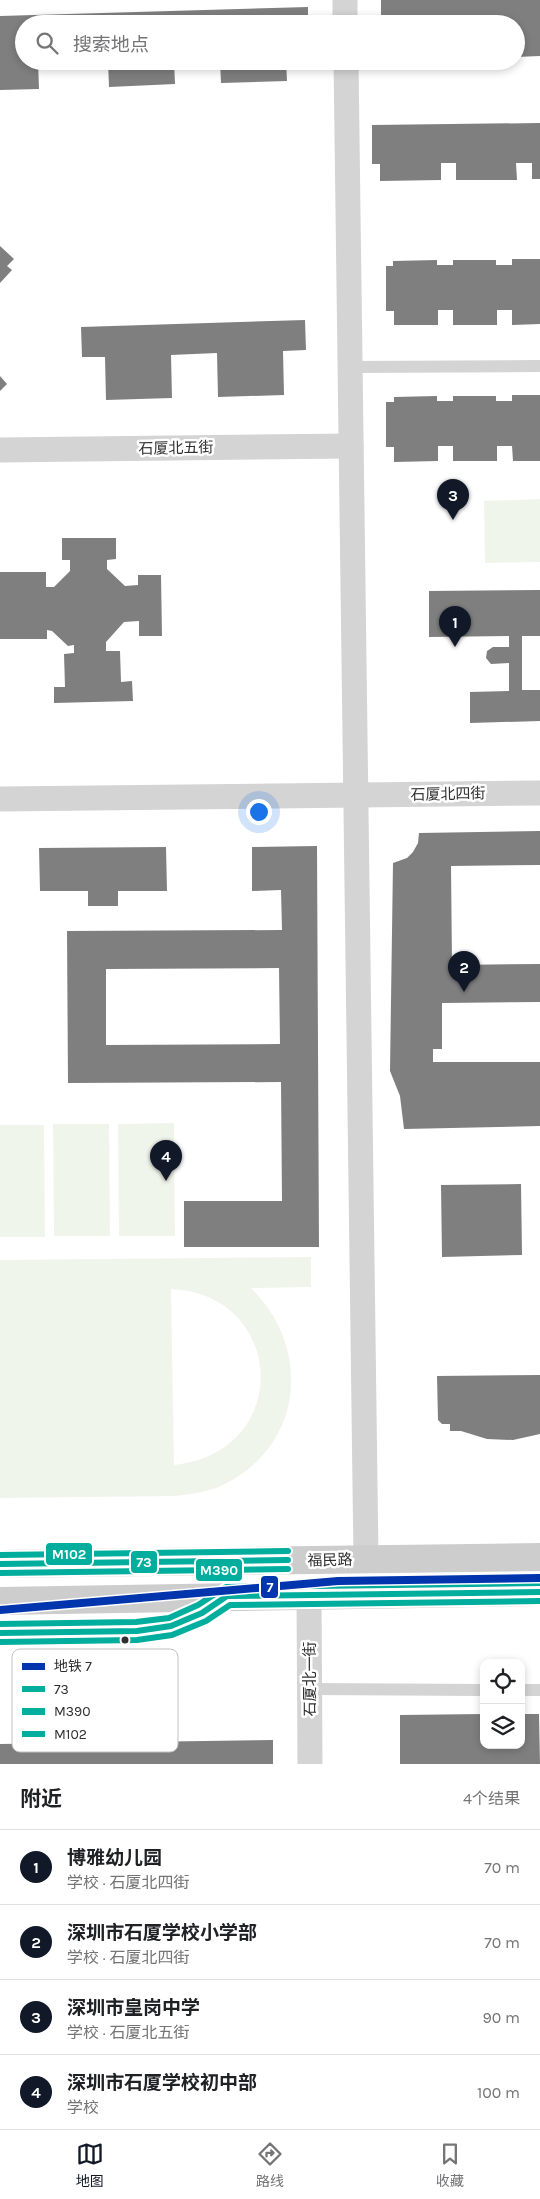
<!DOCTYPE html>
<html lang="zh">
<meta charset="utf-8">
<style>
:root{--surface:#fff;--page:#f6f6f6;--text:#202124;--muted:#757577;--line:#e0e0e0;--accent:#111827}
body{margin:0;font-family:Karla,"Noto Sans SC",sans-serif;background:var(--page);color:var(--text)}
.controls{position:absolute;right:15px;bottom:15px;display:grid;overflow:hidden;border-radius:10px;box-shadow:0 2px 8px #0003}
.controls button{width:45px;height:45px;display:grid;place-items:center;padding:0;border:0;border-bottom:1px solid var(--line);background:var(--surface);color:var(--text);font:25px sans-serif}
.you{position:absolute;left:258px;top:811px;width:18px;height:18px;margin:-12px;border:4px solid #fff;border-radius:50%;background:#1a73e8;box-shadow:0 0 0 8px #1a73e833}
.badge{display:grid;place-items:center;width:32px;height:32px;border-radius:50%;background:var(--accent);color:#fff;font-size:16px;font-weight:700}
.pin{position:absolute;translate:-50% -41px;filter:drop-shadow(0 1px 2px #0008)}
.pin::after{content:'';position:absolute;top:26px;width:18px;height:15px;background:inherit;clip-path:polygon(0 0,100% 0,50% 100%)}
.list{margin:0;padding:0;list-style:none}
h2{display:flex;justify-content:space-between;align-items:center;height:65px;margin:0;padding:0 20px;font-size:21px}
h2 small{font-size:16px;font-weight:400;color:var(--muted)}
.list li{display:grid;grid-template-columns:32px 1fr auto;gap:15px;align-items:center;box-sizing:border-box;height:75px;padding:0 20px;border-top:1px solid var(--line)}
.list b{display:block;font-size:19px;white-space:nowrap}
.list p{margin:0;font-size:16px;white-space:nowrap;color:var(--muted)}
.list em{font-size:16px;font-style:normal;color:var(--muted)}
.icon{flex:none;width:28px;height:28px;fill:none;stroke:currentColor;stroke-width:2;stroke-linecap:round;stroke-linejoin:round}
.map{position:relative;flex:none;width:540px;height:1764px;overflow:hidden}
.search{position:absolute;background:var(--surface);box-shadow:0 2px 8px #0003;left:15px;right:15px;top:15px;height:55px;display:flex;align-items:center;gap:12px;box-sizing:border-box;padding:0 18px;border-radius:28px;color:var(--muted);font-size:19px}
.sheet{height:365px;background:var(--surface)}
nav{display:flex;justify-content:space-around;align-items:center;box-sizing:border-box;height:70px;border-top:1px solid var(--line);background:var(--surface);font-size:14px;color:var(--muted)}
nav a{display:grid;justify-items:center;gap:2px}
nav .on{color:var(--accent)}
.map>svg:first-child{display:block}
.green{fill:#f0f5ec;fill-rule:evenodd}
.building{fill:#7f7f7f;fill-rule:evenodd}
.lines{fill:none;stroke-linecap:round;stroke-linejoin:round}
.service{stroke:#d4d4d4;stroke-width:12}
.minor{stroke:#d4d4d4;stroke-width:25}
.secondary{stroke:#cdcdcd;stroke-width:28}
.bus-1-casing{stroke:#fff;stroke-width:10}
.bus-2-casing{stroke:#fff;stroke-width:10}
.bus-3-casing{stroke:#fff;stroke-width:10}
.bus-1{stroke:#01ad9c;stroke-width:6}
.bus-2{stroke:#01ad9c;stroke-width:6}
.bus-3{stroke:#01ad9c;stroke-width:6}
.metro-1-casing{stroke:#fff;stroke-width:11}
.metro-1{stroke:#0035ad;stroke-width:8}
.bus-dot{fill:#2f2f2f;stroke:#fff;stroke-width:2}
.labels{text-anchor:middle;stroke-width:5;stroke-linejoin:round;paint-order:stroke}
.street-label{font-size:15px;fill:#2f2f2f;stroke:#fff}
.key{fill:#fff;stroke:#c1c1c1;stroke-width:1}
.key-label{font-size:14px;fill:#2f2f2f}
.line-badge{stroke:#fff;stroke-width:2}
.badge-label{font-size:14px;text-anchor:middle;font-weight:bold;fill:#fff}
</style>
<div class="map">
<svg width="540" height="1764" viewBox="0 0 540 1764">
<rect width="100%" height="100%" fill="#fff"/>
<!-- green -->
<g class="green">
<polygon points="540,499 540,562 485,563 484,501"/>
<polygon points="174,1123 175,1236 119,1236 118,1124"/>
<polygon points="53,1124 109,1124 110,1236 54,1236"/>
<polygon points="0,1125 44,1125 45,1237 0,1237"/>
<path d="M 311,1257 L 311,1287 L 251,1288 C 313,1349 303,1446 223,1485 C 208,1492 192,1494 175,1496 L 0,1498 L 0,1260 ZM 171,1289 C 286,1294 294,1452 174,1465 Z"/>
</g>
<!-- building -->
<g class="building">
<polygon points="381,0 540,0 540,56 516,57 516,24 381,24"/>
<polygon points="308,7 308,24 24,24 24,61 38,61 39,89 0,90 0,16"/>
<polygon points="108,61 174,61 175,84 109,87"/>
<polygon points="220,61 286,61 287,81 221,83"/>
<polygon points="540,123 540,179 532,179 532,163 516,163 517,180 456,180 456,163 441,163 441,180 380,181 380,164 372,164 372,125"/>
<polygon points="0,246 14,259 7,266 12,270 0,283"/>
<polygon points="512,259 540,259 540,324 512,325 512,310 497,310 497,325 453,325 453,310 438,310 438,325 394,325 394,311 386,311 386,266 393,266 393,261 437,260 437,265 453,265 453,260 496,260 496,265 512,265"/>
<polygon points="305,320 306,350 283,351 284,395 218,397 217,353 171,355 172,398 106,400 105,357 82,357 81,327"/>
<polygon points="0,376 7,384 0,391"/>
<polygon points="512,395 540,395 540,461 513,461 512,446 497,446 497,461 453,461 453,446 438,446 438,461 394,462 394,447 386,447 386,402 394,402 394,397 437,396 437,401 453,401 453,396 496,396 496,401 512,401"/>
<polygon points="62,538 116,538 116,559 107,560 107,569 125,586 138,585 138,575 161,575 162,636 139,636 139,621 124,622 106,642 106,651 120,651 121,682 132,681 133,701 54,703 54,687 65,687 64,654 74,653 74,645 68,646 52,631 47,630 47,639 0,639 0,572 46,572 46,587 54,587 70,571 70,560 62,560"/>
<polygon points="540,590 540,636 522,636 522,690 540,690 540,721 470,723 470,692 509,691 509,663 491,664 486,658 487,651 493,647 509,647 509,636 429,637 429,591"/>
<polygon points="540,831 540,865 451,866 452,965 540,964 540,1002 442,1003 442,1049 433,1049 433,1062 540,1062 540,1126 404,1129 400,1096 390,1071 393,863 407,858 413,852 418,843 419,833"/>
<path d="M 317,846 L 319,1247 L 184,1247 L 184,1201 L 282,1201 L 281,1082 L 68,1083 L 67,931 L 282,930 L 281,890 L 252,891 L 252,847 ZM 279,968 L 280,1044 L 106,1045 L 106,969 Z"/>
<polygon points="166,847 167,891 118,891 118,906 88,906 88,891 40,891 39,848"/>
<polygon points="521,1184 522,1255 442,1257 441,1185"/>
<polygon points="540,1375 540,1434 513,1440 487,1439 461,1431 450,1431 450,1424 442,1424 438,1420 437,1376"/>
<polygon points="484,1714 484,1745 521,1745 521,1714 539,1714 540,1764 400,1764 400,1715"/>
<polygon points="273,1740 273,1764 0,1764 0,1744"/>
</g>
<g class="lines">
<!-- service -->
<g class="service">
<polyline points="350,367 540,366"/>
<polyline points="0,1633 137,1631 171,1626 202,1613 219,1602"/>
<polyline points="310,1689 484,1690"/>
<polyline points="521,1690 540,1690"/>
</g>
<!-- minor -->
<g class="minor">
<polyline points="345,0 345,24"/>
<polyline points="346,61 366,1559"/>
<polyline points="0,450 351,446"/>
<polyline points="0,799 540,793"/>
<polyline points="309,1595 310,1764"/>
</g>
<!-- secondary -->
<g class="secondary">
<polyline points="0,1564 540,1557"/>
<polyline points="0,1601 540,1592"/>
</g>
<defs>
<g id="bus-1">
<polyline points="0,1564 288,1560"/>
<polyline points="0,1633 137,1631 171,1626 202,1613 227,1596 540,1592"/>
</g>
<g id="bus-2">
<polyline points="0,1573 288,1569"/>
<polyline points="0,1642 137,1640 172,1635 206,1621 230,1605 540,1601"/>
</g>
<g id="bus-3">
<polyline points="0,1555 288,1551"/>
<polyline points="0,1624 136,1622 169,1618 198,1605 226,1587 540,1583"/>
</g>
</defs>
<!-- bus-1 casing -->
<use href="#bus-1" class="bus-1-casing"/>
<!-- bus-2 casing -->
<use href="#bus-2" class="bus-2-casing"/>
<!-- bus-3 casing -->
<use href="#bus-3" class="bus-3-casing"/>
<!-- bus-1 -->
<use href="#bus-1" class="bus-1"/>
<!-- bus-2 -->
<use href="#bus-2" class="bus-2"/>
<!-- bus-3 -->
<use href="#bus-3" class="bus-3"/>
<defs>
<polyline id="metro-1" points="0,1610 338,1581 540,1578"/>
</defs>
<!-- metro-1 casing -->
<use href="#metro-1" class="metro-1-casing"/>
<!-- metro-1 -->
<use href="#metro-1" class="metro-1"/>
</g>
<!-- markers -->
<circle class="bus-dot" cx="125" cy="1640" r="4.5"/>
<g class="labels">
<!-- street labels -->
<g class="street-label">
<text transform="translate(176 448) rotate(-1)" y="5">石厦北五街</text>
<text transform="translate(448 794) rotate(-1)" y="5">石厦北四街</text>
<text transform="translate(330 1560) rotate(-1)" y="5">福民路</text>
<text transform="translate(310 1679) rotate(-90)" y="5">石厦北一街</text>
</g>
</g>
<!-- legend -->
<rect x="12" y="1649" width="166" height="103" rx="8" class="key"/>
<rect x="22" y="1663" width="23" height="7" fill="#0035ad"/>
<rect x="22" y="1686" width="23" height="6" fill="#01ad9c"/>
<rect x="22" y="1708" width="23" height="7" fill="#01ad9c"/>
<rect x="22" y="1731" width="23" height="6" fill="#01ad9c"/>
<g class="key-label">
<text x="54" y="1671">地铁 7</text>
<text x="54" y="1694">73</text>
<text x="54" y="1716">M390</text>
<text x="54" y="1739">M102</text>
</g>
<g class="line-badge">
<rect x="45" y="1542" width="48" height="24" rx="5" fill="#01ad9c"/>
<rect x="130" y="1550" width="28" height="24" rx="5" fill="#01ad9c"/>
<rect x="195" y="1558" width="48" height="24" rx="5" fill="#01ad9c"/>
<rect x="260" y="1575" width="19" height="24" rx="5" fill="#0035ad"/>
</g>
<g class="badge-label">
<text x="69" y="1559">M102</text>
<text x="144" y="1567">73</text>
<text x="219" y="1575">M390</text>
<text x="270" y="1592">7</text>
</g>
</svg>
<div class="controls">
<button><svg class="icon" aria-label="locate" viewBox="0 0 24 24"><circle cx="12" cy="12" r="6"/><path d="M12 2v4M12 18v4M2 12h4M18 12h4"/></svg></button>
<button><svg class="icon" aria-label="layers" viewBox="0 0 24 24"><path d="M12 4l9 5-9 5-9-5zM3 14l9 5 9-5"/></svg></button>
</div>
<div class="you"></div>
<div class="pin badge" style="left:455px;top:647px">1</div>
<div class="pin badge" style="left:464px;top:992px">2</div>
<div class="pin badge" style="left:453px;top:520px">3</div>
<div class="pin badge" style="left:166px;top:1181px">4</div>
<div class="search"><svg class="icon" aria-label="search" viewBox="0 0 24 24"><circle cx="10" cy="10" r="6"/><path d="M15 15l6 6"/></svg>搜索地点</div>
</div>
<section class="sheet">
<h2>附近<small>4个结果</small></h2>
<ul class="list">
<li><span class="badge">1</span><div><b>博雅幼儿园</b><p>学校 · 石厦北四街</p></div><em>70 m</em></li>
<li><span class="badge">2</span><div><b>深圳市石厦学校小学部</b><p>学校 · 石厦北四街</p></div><em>70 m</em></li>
<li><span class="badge">3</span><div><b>深圳市皇岗中学</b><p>学校 · 石厦北五街</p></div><em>90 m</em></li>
<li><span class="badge">4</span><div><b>深圳市石厦学校初中部</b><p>学校</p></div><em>100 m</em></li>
</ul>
</section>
<nav>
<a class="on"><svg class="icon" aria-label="map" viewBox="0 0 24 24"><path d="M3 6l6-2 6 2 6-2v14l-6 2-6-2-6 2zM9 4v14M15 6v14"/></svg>地图</a>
<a><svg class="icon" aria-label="directions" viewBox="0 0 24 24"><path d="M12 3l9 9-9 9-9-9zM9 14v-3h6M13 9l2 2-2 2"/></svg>路线</a>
<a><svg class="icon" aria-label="saved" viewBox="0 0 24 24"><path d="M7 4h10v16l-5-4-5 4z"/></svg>收藏</a>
</nav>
